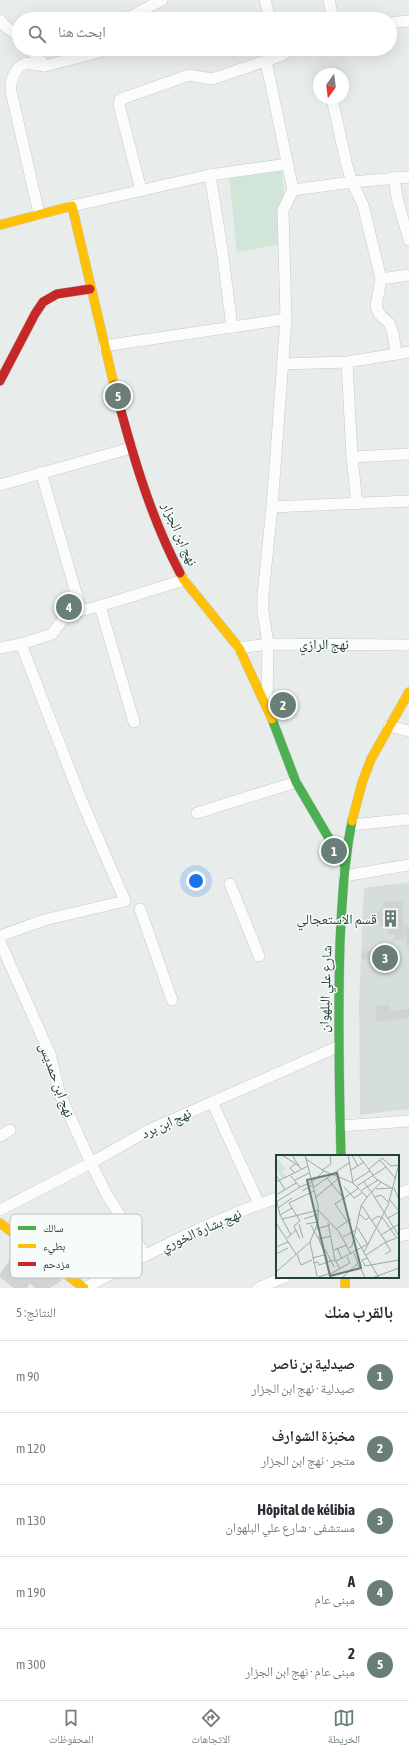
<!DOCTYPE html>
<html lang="ar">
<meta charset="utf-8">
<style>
:root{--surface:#fff;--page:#f7f7f7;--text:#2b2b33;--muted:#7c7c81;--line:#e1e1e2;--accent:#697e78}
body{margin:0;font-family:"Asap Condensed","Noto Naskh Arabic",sans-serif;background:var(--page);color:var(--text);direction:rtl}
.compass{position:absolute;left:313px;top:68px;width:36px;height:36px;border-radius:50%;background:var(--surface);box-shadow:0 4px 16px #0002;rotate:194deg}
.you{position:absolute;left:196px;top:881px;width:14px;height:14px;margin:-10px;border:3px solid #fff;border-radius:50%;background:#1a73e8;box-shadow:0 0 0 6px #1a73e833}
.badge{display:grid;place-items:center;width:26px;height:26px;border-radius:50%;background:var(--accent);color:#fff;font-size:13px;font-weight:700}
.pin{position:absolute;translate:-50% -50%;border:2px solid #fff;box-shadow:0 1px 4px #0006}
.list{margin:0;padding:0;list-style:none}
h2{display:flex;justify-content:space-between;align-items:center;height:52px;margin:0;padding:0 16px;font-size:17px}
h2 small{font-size:13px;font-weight:400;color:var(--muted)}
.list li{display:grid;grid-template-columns:26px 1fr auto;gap:12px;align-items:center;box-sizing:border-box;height:72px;padding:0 16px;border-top:1px solid var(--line)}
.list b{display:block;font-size:15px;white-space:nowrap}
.list p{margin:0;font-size:13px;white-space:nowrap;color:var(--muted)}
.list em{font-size:13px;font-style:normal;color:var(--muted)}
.icon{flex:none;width:22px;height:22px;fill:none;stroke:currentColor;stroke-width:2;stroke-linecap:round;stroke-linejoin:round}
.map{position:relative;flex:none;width:409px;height:1288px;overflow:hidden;direction:ltr}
.search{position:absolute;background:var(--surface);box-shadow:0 4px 16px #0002;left:12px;right:12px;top:12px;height:44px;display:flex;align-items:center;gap:10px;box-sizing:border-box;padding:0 14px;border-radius:22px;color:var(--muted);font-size:15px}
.sheet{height:412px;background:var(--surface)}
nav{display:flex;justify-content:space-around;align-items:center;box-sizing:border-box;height:56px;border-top:1px solid var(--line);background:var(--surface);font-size:11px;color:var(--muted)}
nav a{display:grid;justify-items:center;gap:2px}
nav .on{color:var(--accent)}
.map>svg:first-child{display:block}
.built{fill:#d6dedb}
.green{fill:#d1e6d8}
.building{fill:#cfd4d2;stroke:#d1d6d4}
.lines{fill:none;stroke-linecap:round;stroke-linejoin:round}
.street-casing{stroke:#c5cac8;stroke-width:12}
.fast-casing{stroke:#c3cbc8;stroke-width:10}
.slow-casing{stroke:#c3cbc8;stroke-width:10}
.jam-casing{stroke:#c3cbc8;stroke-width:10}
.street{stroke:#fcfcfc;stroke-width:11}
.fast{stroke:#4caf50;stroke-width:9}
.slow{stroke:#ffc107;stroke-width:9}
.jam{stroke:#c62828;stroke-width:9}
.labels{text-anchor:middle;stroke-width:3;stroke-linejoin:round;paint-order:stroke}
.street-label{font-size:14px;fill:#24423a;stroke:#f7fbf9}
.poi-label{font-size:14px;fill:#24423a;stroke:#f7fbf9;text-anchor:end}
.inset-road{fill:none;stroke:#9aa9a4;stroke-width:1}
.view{fill:#697e78;fill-opacity:0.15;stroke:#697e78;stroke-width:2}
.inset-edge{fill:none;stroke:#24423a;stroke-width:2}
.key{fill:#f7fbf9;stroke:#b8c4c0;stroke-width:1}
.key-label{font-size:11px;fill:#24423a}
</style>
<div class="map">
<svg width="409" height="1288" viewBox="0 0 409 1288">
<rect width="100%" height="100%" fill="#e8edeb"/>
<!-- built -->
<polygon class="built" points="409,882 409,1109 360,1115 359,1001 364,888"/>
<!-- green -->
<polygon class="green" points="282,171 288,243 237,252 229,178"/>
<!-- building -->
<g class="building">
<polygon points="388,901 402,902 404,938 395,940 395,934 388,934 388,925 382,926 376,917 378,912 385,903"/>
<polygon points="409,926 409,949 408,949 405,927"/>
<polygon points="390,948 391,955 363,959 362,952"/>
<polygon points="389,1005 390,1011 409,1009 409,1018 377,1021 376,1007"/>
<polygon points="18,1248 62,1280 49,1288 36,1288 30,1283 26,1288 14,1288 0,1277 0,1275"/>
</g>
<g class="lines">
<defs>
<g id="street">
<polyline points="265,0 270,19"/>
<polyline points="329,0 333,19"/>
<polyline points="126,19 162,0"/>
<polyline points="0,20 4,25 19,37"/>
<polyline points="390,23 409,21"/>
<polyline points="30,49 45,66"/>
<polyline points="266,61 293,190 283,210 286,319 272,507 263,595 263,612 268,644 267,703"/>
<polyline points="332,98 346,162 352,182 409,177"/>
<polyline points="210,175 222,249 232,327"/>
<polyline points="394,177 397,198 409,240"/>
<polyline points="141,190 119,105 120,100 124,98 189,75 212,79 280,56 292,49"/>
<polyline points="293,190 352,182 363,205 381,279 376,307 380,315 389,323 393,333 396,354"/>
<polyline points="72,206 210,175 287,164"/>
<path d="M 39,214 L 11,91 C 10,79 15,68 26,63 L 45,66 L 99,52 L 104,49"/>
<polyline points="381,279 409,275"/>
<polyline points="104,346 286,319"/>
<polyline points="347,362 352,457 357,504"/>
<polyline points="283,364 347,362 409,352"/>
<polyline points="352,457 409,454"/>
<polyline points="41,472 81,610"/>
<polyline points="0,485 131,448"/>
<polyline points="272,507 409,501"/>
<polyline points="100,606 134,722"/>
<polyline points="0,648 21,644 52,634 67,614 100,606 184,580"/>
<polyline points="239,648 268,644 409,645"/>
<polyline points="389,726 409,731"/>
<polyline points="197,813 296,782"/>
<polyline points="352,825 409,819"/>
<polyline points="344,876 409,865"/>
<polyline points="230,884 259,956"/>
<polyline points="140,909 172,1000"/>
<polyline points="0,936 44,920 125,901 81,799 21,644"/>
<polyline points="0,942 50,1054 60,1095 91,1163 107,1195 145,1255"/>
<polyline points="212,1102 259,1204"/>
<polyline points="340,1126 409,1121"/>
<polyline points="0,1136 10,1130"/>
<polyline points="398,1194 409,1190"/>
<polyline points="0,1210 91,1163 147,1131 337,1047"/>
<polyline points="398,1236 409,1234"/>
<path d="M 85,1288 C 147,1254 210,1220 277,1198"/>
<polyline points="258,1288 285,1277"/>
</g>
<g id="fast">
<polyline points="272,719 296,782 344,864"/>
<path d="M 341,1156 C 339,1085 338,1014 340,942 C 342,902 344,861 352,821"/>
</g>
<g id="slow">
<polyline points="0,225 72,206 114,385"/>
<polyline points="180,573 184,580 239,648 272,719"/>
<polyline points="352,821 362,783 371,759 409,692"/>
<polyline points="0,1223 84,1288"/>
<polyline points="345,1277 345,1288"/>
</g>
<g id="jam">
<polyline points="0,381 35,314 43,302 57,294 90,289"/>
<path d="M 114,385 C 131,449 149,514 180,573"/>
</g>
</defs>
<!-- street casing -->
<use href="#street" class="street-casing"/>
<!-- fast casing -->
<use href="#fast" class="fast-casing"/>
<!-- slow casing -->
<use href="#slow" class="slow-casing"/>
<!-- jam casing -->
<use href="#jam" class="jam-casing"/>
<!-- street -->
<use href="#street" class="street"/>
<!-- fast -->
<use href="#fast" class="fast"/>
<!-- slow -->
<use href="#slow" class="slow"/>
<!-- jam -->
<use href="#jam" class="jam"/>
</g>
<!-- icons -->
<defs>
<symbol id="building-bare" viewBox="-9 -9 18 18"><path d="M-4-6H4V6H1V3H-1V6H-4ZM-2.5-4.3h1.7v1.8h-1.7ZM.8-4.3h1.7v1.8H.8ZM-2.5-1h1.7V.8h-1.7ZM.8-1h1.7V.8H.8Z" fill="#697e78" stroke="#f7fbf9" stroke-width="2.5" paint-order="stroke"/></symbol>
</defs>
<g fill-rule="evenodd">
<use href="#building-bare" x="378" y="906" width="25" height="25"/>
</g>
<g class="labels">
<!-- street labels -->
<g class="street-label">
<text transform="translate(180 534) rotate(66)" y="5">نهج ابن الجزار</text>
<text x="324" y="649">نهج الرازي</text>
<text transform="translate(325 989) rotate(-88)" y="5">شارع علي البلهوان</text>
<text transform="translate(57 1080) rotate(70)" y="5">نهج ابن حمديس</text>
<text transform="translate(166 1123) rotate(-25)" y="5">نهج ابن برد</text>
<text transform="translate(201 1230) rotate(-24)" y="5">نهج بشارة الخوري</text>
</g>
<!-- poi labels -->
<g class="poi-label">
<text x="377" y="924">قسم الاستعجالي</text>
</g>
</g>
<!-- overview -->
<g transform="translate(276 1155)">
<rect width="123" height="123" fill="#e8edeb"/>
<path d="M 0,2 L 10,14 L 6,16 L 11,22 L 7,24 L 0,16 Z" fill="#d1e6d8"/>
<path class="inset-road" d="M 6,0 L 23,11M 16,0 L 25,14M 72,0 L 77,28M 76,0 L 82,11M 82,0 L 100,24 L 117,34M 30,4 L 48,16 L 77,28 L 91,42 L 85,51 L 76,91 L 73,93M 104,5 L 120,24M 93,14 L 106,3 L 115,11 L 123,10M 46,15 L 55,9 L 54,0M 75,15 L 88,7M 19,18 L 14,13 L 19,9M 0,20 L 9,35M 51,23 L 68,44M 19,25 L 33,18M 78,26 L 94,16M 0,27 L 32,11M 36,27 L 48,16M 88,27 L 96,38M 81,31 L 110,12M 24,32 L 36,27M 38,32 L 74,7M 68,32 L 78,43 L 87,37M 118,33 L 123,44M 100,34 L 115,33M 86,35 L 102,25M 26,36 L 37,30M 96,38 L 123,81M 0,40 L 20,28M 40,42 L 63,23M 91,42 L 105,27M 99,42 L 105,40 L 112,47M 0,43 L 4,60 L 15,80M 113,44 L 123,56M 0,47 L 24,32 L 15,21M 86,51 L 110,87M 2,53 L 16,43M 43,56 L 63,77 L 75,99M 83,59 L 90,65 L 93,62M 4,60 L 16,53M 106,62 L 120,82M 112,63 L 123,57M 6,64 L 43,55M 28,64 L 43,59M 71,66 L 59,49 L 83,33M 95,66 L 102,61 L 105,63M 0,68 L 20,99M 52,68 L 59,105 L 64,114M 23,69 L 27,83M 30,69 L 42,67M 35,70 L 41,82 L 44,82M 81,72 L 92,90M 40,74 L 54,70M 60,74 L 75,64M 105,80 L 123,69M 42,82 L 52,107M 67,82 L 80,75M 79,82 L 103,123M 11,83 L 20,75M 24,84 L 18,71 L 24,66 L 13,48 L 38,36M 43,84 L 55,81M 34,87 L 41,121M 0,92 L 12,87M 61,93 L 66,104M 49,94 L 55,106 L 59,105M 58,95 L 71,90M 88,97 L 112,50 L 123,9M 0,99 L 12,93M 21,99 L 25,110 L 36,105M 109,99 L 115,96 L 109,87M 90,100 L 110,87 L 123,82M 36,103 L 48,100M 91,103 L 86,105 L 89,111 L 123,105M 60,106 L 92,89M 37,108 L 42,107 L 43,110 L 55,106 L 58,112M 80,109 L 84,112 L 89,123M 0,117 L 34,87 L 42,67 L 42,50 L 29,0M 67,122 L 82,108 L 78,98M 39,123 L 56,118 L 74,108 L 71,102M 96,123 L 123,113"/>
<path class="view" d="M 61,18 L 85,113 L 54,121 L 31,25 Z"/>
<rect width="123" height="123" class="inset-edge"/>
</g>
<!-- legend -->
<rect x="10" y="1214" width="132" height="64" rx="6" class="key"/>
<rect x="18" y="1226" width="18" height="4" fill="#4caf50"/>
<rect x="18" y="1244" width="18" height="4" fill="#ffc107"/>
<rect x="18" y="1262" width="18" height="4" fill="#c62828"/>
<g class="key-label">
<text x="43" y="1232">سالك</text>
<text x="43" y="1250">بطيء</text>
<text x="43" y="1268">مزدحم</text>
</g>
</svg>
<svg class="compass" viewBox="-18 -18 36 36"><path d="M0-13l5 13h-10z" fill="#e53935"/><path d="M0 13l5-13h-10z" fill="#7c7c81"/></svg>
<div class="you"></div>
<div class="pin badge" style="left:334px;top:851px">1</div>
<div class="pin badge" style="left:283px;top:705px">2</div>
<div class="pin badge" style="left:385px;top:958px">3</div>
<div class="pin badge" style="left:69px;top:607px">4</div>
<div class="pin badge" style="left:118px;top:396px">5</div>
<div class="search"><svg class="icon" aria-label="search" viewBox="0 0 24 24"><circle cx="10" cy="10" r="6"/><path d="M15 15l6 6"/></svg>ابحث هنا</div>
</div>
<section class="sheet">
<h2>بالقرب منك<small>النتائج: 5</small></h2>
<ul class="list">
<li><span class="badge">1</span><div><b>صيدلية بن ناصر</b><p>صيدلية · نهج ابن الجزار</p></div><em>90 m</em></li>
<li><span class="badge">2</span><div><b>مخبزة الشوارف</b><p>متجر · نهج ابن الجزار</p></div><em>120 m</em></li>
<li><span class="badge">3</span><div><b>Hôpital de kélibia</b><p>مستشفى · شارع علي البلهوان</p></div><em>130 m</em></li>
<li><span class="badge">4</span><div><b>A</b><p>مبنى عام</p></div><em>190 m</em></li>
<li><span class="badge">5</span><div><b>2</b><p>مبنى عام · نهج ابن الجزار</p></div><em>300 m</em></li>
</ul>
</section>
<nav>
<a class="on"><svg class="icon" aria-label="map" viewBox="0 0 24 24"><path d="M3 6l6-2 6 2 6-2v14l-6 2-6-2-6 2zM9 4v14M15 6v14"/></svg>الخريطة</a>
<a><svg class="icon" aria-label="directions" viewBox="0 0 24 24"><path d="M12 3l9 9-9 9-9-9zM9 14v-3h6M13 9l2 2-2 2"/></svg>الاتجاهات</a>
<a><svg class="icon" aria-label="saved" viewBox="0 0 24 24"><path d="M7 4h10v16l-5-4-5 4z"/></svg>المحفوظات</a>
</nav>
